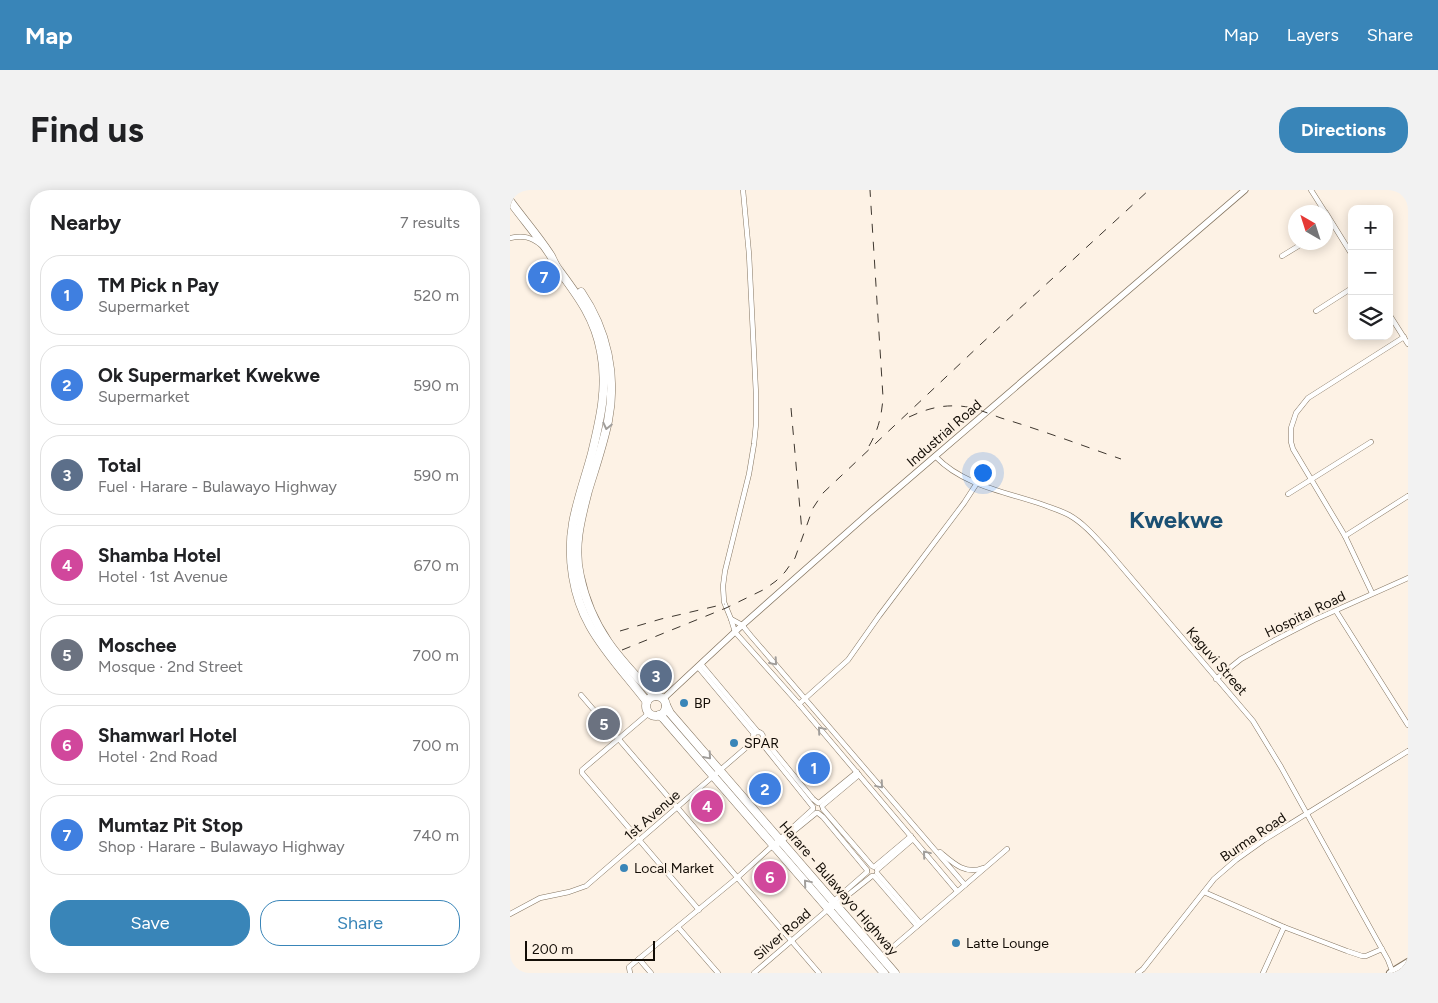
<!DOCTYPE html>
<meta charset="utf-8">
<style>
:root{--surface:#fff;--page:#f2f2f2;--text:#202124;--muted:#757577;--line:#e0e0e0;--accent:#3985b8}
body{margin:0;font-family:Figtree,sans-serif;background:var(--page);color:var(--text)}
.controls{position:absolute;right:15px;top:15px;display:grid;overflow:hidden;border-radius:10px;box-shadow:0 2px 12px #0003}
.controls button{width:45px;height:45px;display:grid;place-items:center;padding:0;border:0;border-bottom:1px solid var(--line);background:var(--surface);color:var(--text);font:25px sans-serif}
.compass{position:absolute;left:778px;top:15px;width:45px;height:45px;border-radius:50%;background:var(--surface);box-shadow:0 2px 12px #0003;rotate:321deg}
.scale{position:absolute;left:15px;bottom:12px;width:130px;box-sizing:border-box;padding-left:5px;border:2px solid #130d06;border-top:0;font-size:14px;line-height:18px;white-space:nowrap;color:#130d06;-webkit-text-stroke:4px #fdf2e5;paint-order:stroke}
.you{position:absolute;left:472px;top:282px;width:18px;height:18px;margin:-12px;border:4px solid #fff;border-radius:50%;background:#1a73e8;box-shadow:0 0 0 8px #1a73e833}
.badge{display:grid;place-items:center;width:32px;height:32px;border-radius:50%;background:var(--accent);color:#fff;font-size:16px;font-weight:700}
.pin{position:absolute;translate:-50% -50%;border:2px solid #fff;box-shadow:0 1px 5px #0006}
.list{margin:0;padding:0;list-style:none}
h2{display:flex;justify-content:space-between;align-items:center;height:65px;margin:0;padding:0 20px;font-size:21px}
h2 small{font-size:16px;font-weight:400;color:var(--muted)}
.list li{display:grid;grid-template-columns:32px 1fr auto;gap:15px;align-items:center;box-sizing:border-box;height:80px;margin:0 10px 10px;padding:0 10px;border:1px solid var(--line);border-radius:20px}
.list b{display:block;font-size:19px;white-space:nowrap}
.list p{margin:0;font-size:16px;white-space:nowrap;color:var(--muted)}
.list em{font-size:16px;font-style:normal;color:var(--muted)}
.actions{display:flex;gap:10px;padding:15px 20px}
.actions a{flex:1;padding:11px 0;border:1px solid var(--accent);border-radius:20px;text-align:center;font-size:18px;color:var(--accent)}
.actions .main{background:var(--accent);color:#fff}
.icon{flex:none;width:28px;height:28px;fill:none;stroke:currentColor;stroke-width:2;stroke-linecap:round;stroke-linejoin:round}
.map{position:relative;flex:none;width:898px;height:783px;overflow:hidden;border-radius:20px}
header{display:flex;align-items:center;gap:30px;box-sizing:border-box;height:70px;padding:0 25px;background:var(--accent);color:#fff}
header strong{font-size:24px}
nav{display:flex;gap:28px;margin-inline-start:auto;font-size:18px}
.intro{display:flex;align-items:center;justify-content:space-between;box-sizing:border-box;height:120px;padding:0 30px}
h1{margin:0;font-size:35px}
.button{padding:12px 22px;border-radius:20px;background:var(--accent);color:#fff;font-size:18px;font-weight:700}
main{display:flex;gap:30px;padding:0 30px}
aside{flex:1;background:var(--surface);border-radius:20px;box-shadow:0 2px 12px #0003}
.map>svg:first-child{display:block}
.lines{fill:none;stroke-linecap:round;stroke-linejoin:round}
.minor-casing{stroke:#867763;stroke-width:5.5}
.tertiary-casing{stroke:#867763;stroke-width:7}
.secondary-casing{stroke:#867763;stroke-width:8}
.trunk-casing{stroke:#867763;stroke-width:9}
.minor{stroke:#fff;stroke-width:4.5}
.tertiary{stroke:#fff;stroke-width:5.5}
.secondary{stroke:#fff;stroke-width:6}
.trunk{stroke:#fff;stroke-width:8}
.rail{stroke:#3e372f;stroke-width:1;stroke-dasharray:9 9;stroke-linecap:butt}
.oneway{stroke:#a19e9b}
.poi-dot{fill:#3985b8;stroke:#fdf2e5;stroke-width:2}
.labels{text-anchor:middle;stroke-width:4.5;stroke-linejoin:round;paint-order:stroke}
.street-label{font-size:14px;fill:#130d06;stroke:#fdf2e5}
.poi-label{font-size:14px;fill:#130d06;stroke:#fdf2e5;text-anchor:start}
.town-label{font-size:24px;font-weight:bold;fill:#1b5073;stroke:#fdf2e5}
</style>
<header>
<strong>Map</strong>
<nav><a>Map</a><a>Layers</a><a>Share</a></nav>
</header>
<div class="intro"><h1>Find us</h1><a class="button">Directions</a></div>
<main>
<aside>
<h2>Nearby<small>7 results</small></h2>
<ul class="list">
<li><span class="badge" style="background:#3f7fe0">1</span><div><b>TM Pick n Pay</b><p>Supermarket</p></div><em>520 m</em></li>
<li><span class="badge" style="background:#3f7fe0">2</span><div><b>Ok Supermarket Kwekwe</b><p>Supermarket</p></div><em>590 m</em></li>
<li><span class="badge" style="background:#5c6f8a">3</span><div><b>Total</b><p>Fuel · Harare - Bulawayo Highway</p></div><em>590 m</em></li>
<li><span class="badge" style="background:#d1479c">4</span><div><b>Shamba Hotel</b><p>Hotel · 1st Avenue</p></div><em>670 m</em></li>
<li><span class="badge" style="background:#6b7280">5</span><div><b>Moschee</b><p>Mosque · 2nd Street</p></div><em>700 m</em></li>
<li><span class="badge" style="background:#d1479c">6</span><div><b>Shamwarl Hotel</b><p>Hotel · 2nd Road</p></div><em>700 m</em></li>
<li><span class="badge" style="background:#3f7fe0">7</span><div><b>Mumtaz Pit Stop</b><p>Shop · Harare - Bulawayo Highway</p></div><em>740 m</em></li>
</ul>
<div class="actions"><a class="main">Save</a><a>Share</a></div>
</aside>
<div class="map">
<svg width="898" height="783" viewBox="0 0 898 783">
<rect width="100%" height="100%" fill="#fdf2e5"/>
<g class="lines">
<defs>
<g id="minor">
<polyline points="233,0 239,64 246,204 246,234 244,254 239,284 215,381 213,396 214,412 221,429 225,442 289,514 447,701"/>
<polyline points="801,0 815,22"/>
<polyline points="816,23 842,65"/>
<polyline points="816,40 823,35"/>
<path d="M 0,48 C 13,45 21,47 31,55"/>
<polyline points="772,66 795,52"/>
<polyline points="806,121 842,98"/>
<polyline points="879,124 898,154"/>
<path d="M 426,267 C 454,296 497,302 534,315 C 542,318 552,321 559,325 C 575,334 587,349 599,362 L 743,531 L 771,577 L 878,770 L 883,783"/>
<polyline points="778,304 861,252"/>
<polyline points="835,346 898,306"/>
<polyline points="862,403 835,346 783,259 781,252 781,238 786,223 798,208 894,147"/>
<polyline points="826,421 898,535"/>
<polyline points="221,429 232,435 241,446 455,695"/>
<polyline points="191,474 248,542"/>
<polyline points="188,477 244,544"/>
<polyline points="706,489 731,469 765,450 804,430 898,388"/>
<polyline points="71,505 309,783"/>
<polyline points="289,514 338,470 369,426 454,313 467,293"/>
<polyline points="139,523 72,580 72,583 189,720"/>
<circle cx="248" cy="547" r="5"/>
<polyline points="253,548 303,609 308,613"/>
<polyline points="250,551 303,617"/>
<polyline points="309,613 347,582"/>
<polyline points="312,616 349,585"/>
<polyline points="313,619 362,676"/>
<polyline points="308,623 313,627 357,680"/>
<polyline points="263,658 306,623"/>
<path d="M 430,662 C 443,673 455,685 473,678"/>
<polyline points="364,677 401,646"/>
<polyline points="367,680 403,649"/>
<polyline points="367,683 410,733"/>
<polyline points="364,686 407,736"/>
<polyline points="694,702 774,737 837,761 852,766 856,766 872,759"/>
<polyline points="318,721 362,686"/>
<polyline points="0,724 30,708 59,702 76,696 245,550"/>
<polyline points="168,737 208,783"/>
<polyline points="370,768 497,659"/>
<polyline points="129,769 141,783"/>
<polyline points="120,783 119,777 228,687 303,619"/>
<polyline points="244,783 315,722 317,717 357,682"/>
<polyline points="628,783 633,779 704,689 726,670 754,650 898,561"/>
<polyline points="753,783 774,737"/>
</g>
<polyline id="tertiary" points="153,509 228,439 359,323 735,0"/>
<polyline id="secondary" points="880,783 898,772"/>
<g id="trunk">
<path d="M 0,11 C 13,29 29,47 41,66 C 43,70 45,75 48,79 C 68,106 85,128 91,162 C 98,197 90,230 82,263 C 76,286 67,310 63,333 C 57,367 63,406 80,436 C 95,463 118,487 137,512"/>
<path d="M 71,102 C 97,140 107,186 98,231 C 93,255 85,278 78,301 C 71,328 63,357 70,386 C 81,439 109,469 145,506"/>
<circle cx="146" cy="516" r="10"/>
<polyline points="156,515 160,523 385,783"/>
<polyline points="149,525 153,528 374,783"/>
</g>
</defs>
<!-- minor casing -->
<use href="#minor" class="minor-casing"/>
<!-- tertiary casing -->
<use href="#tertiary" class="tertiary-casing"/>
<!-- secondary casing -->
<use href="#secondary" class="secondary-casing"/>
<!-- trunk casing -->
<use href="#trunk" class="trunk-casing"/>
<!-- minor -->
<use href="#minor" class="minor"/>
<!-- tertiary -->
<use href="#tertiary" class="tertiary"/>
<!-- secondary -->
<use href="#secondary" class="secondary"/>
<!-- trunk -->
<use href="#trunk" class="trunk"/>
<!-- rail -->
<g class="rail">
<polyline points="281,218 292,342"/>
<path d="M 399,227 C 414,220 429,215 447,216 C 462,216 477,223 491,228 C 531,240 571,255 611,269"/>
<path d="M 359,256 C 368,241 372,225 373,207 L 360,0"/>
<polyline points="110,441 151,429 215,414"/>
<polyline points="112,460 216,418 255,399 266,391 275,382 285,368 303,318 313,303 471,154 639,0"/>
</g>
</g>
<!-- one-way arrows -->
<defs><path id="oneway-chevron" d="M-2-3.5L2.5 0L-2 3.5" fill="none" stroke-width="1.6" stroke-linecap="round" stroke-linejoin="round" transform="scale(1.25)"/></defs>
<g class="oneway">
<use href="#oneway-chevron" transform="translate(97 236) rotate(103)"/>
<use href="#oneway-chevron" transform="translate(264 472) rotate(49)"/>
<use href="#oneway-chevron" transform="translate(311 540) rotate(-130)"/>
<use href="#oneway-chevron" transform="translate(198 566) rotate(49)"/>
<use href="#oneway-chevron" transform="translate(370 595) rotate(50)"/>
<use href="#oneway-chevron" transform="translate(416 664) rotate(-130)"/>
<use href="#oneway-chevron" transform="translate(297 693) rotate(-130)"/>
</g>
<!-- markers -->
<g class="poi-dot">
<circle cx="174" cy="513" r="5"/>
<circle cx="224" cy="553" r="5"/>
<circle cx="114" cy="678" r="5"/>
<circle cx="446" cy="753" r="5"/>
</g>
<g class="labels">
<!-- street labels -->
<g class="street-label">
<text transform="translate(434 243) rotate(-41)" y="5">Industrial Road</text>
<text transform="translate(795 424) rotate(-26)" y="5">Hospital Road</text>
<text transform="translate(707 471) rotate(49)" y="5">Kaguvi Street</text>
<text transform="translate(142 625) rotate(-41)" y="5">1st Avenue</text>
<text transform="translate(743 647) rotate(-34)" y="5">Burma Road</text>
<text transform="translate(329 698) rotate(49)" y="5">Harare - Bulawayo Highway</text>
<text transform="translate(272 744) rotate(-41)" y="5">Silver Road</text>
</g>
<!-- poi labels -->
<g class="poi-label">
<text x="184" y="518">BP</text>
<text x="234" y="558">SPAR</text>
<text x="124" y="683">Local Market</text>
<text x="456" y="758">Latte Lounge</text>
</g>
<!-- town labels -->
<g class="town-label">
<text x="666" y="338">Kwekwe</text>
</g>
</g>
</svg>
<div class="controls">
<button>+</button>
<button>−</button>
<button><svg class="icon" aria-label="layers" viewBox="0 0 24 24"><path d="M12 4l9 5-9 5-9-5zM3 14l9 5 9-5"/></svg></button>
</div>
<svg class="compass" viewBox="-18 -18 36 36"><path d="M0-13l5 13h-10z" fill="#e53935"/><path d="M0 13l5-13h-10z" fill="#757577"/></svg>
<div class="scale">200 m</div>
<div class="you"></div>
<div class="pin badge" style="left:304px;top:578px;background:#3f7fe0">1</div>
<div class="pin badge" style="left:255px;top:599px;background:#3f7fe0">2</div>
<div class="pin badge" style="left:146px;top:486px;background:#5c6f8a">3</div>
<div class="pin badge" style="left:197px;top:616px;background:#d1479c">4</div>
<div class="pin badge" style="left:94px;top:534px;background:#6b7280">5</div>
<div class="pin badge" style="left:260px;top:687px;background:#d1479c">6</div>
<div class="pin badge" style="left:34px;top:87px;background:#3f7fe0">7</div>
</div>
</main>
